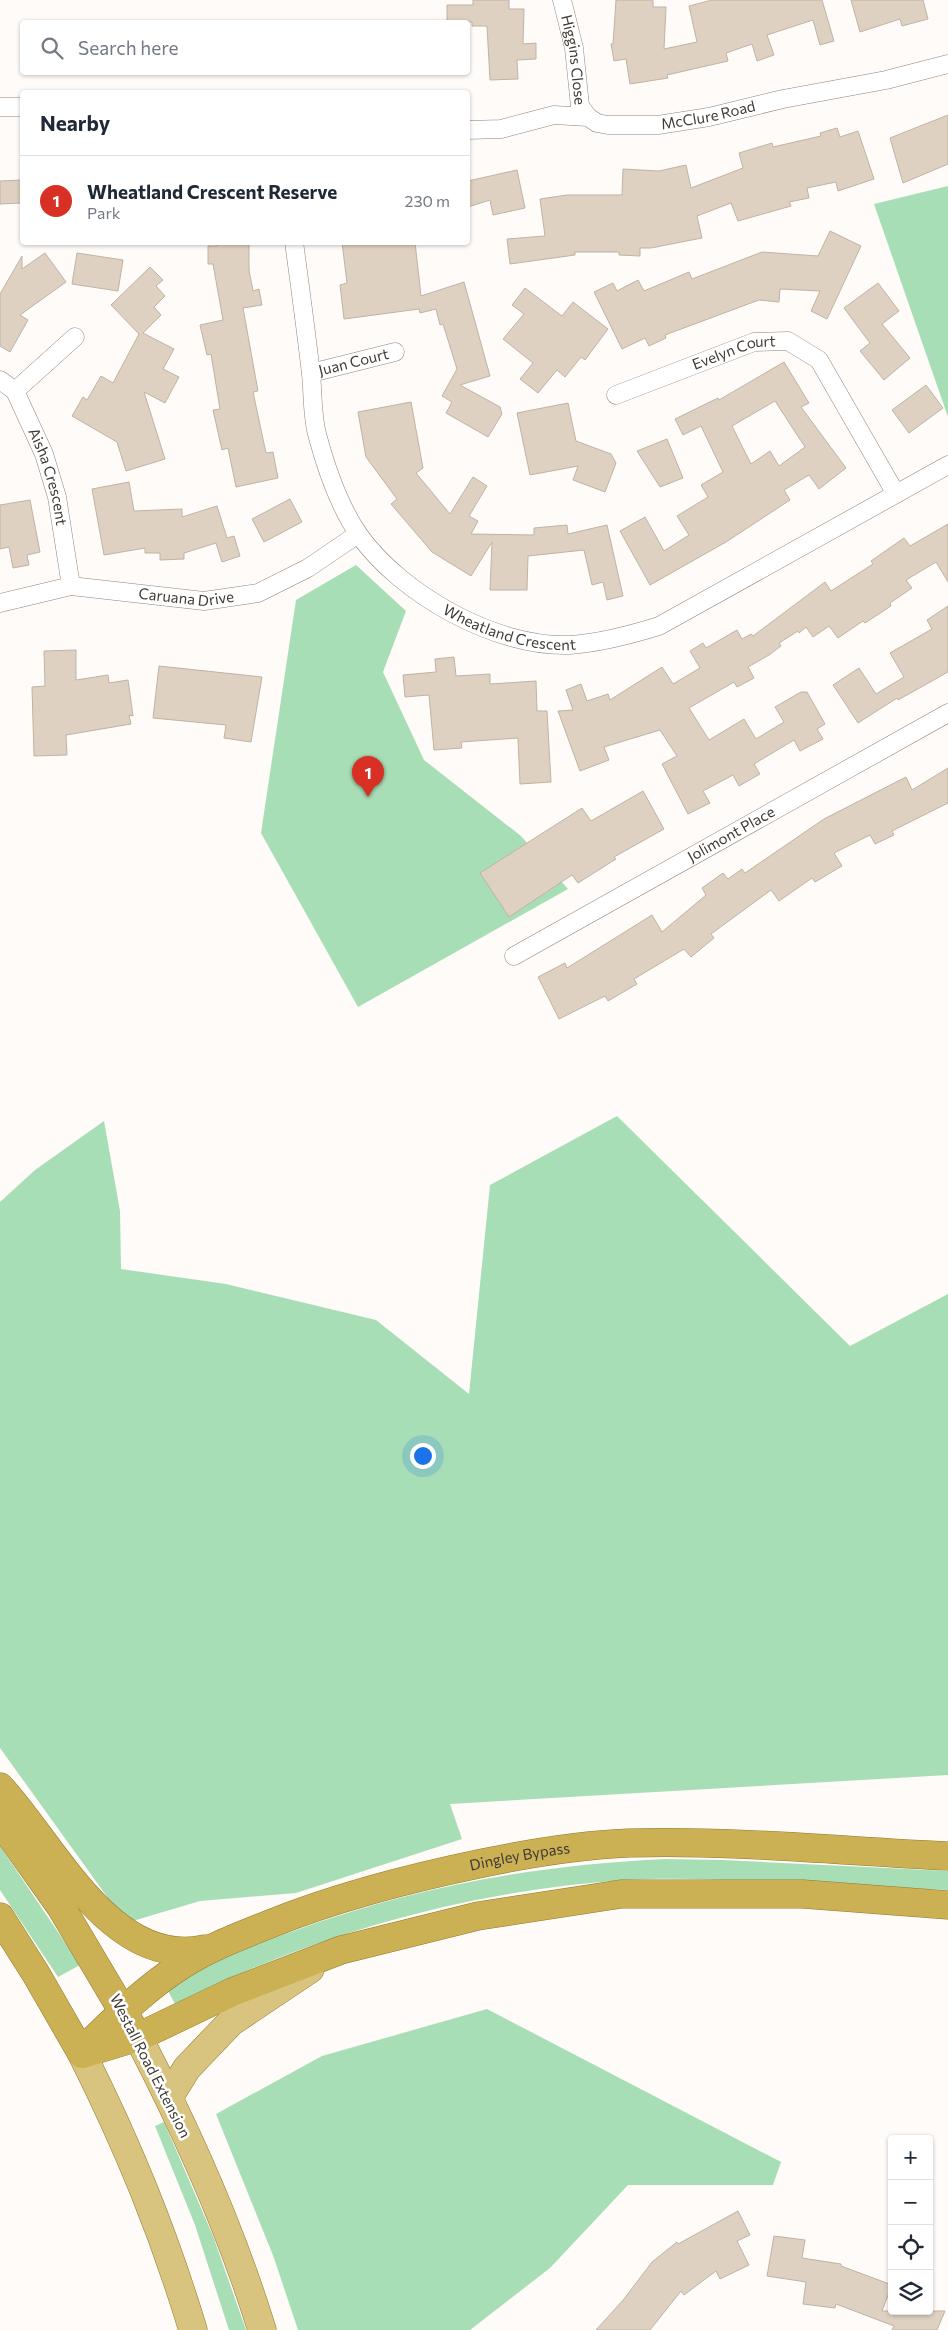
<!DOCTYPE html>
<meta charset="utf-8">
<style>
:root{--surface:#fff;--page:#f2f2f3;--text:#1f2937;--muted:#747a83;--line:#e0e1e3;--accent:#d93025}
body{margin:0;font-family:Commissioner,sans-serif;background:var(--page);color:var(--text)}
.controls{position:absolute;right:15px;bottom:15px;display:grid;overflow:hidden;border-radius:5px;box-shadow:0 1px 4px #0004}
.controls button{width:45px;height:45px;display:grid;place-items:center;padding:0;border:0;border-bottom:1px solid var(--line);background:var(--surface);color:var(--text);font:25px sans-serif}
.you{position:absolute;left:422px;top:1455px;width:18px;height:18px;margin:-12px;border:4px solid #fff;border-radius:50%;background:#1a73e8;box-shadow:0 0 0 8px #1a73e833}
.badge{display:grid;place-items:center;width:32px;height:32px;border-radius:50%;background:var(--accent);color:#fff;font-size:16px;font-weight:700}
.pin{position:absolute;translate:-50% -41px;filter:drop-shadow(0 1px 2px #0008)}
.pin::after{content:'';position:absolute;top:26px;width:18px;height:15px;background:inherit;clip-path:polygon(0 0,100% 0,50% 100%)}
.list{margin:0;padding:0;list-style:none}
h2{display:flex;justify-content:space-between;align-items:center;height:65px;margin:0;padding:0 20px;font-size:21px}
h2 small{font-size:16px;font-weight:400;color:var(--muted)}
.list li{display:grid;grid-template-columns:32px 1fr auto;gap:15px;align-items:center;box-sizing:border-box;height:90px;padding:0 20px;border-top:1px solid var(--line)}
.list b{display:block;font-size:19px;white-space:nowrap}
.list p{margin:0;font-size:16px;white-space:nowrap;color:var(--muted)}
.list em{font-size:16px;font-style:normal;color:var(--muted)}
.icon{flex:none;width:28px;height:28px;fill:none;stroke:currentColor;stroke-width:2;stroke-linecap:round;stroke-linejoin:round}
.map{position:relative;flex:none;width:948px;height:2330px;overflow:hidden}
.search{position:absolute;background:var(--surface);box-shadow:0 1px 4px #0004;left:20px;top:20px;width:450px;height:55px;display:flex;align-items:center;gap:12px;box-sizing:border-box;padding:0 18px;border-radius:5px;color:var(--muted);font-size:19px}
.panel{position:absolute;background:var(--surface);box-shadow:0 1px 4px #0004;left:20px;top:90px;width:450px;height:155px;border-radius:5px}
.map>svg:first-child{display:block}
.green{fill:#a8deb6}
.building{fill:#dfd1c2;stroke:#c0b3a4;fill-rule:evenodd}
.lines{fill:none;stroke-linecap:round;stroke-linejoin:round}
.minor-casing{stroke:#918477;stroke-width:19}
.primary-casing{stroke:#927a2d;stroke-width:29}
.trunk-casing{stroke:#927a2d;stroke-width:29}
.minor{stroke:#fff;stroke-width:18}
.primary{stroke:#d8c47f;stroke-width:28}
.trunk{stroke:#cbb054;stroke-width:28}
.labels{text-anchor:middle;stroke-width:5;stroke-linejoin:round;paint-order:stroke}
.street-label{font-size:15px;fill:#403a34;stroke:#fff}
</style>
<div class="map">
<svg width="948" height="2330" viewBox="0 0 948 2330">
<rect width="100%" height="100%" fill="#fefbf8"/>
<!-- green -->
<g class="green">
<polygon points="948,186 948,417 874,204"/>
<polygon points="356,565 406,611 383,672 424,760 521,836 568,889 358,1007 261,833 296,600"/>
<polygon points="617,1116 850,1346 948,1294 948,1775 450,1804 462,1839 296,1893 200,1901 126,1923 0,1748 0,1202 35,1170 104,1121 120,1211 121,1269 226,1284 376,1320 469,1394 490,1185"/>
<polygon points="0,1846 80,1965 58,1977 0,1890"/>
<path d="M 666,1859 L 723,1860 L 948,1871 L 948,1890 C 891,1888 834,1885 777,1882 C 726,1880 676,1877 625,1880 C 467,1891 316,1933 175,2004 L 167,1989 C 205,1963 248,1947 291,1932 C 414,1887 535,1865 666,1859 Z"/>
<polygon points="487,2009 781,2162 773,2185 628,2185 550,2268 470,2330 298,2330 274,2258 216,2114 322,2056"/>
<polygon points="164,2122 213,2236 246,2330 229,2330 195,2225 155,2126"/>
</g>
<!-- building -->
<g class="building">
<polygon points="473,0 509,0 509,9 524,9 523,44 536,43 536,59 517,60 518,79 490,80 487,26 472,26 472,22 447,22 447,5 473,5"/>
<polygon points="616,0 653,0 653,7 666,7 664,49 697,42 689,6 712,0 822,0 834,41 820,45 813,20 767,35 774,55 757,61 752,44 726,53 728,61 667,75 668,78 630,84 626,59 614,61 611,44 613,44"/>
<polygon points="851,0 923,0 928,19 902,26 900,19 860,32"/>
<polygon points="948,115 948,164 903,183 890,138"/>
<polygon points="837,128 840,137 858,131 874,179 838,191 836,182 807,188 809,198 789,202 791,206 738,221 731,203 697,216 702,238 651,248 640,248 640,256 619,255 619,252 575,252 575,255 510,264 507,239 545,236 540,199 567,195 622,195 623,169 659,171 686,165 691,188 743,168 739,153 772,143 773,147 821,136 820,133"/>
<polygon points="517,170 525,208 493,215 490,200 468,207 468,181"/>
<polygon points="22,180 22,203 0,204 0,181"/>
<polygon points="830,231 861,246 827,319 811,311 820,291 780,289 779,302 759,300 665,335 666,338 649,346 645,338 622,349 594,292 613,283 617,291 638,280 644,291 689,272 692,279 762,252 818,256"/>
<polygon points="217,242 249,242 249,270 253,291 259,289 262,305 243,308 258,391 253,392 266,453 273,452 278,478 236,487 228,448 222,450 213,410 220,409 211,354 207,355 200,325 223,320 213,264 208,264 208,246 217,246"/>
<polygon points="342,242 415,242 421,296 464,282 490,376 460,385 500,407 502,414 488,437 446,413 452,402 442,396 457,369 443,324 440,325 436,309 420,313 419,309 344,319 340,285 347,283"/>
<polygon points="45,253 66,282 20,315 28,320 10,352 0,346 0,294 22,256 22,269"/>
<polygon points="77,253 123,260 118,291 72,284"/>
<polygon points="150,267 163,280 156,286 165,296 154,307 161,315 143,333 174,349 163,369 179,377 165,403 144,392 165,459 126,471 117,442 72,416 83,397 87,400 101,376 113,383 139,334 111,305"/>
<polygon points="878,283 899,311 882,324 910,358 884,380 860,351 870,343 844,308"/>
<polygon points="525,288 562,316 573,302 608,329 585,360 581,357 565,377 557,370 538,393 520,379 533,363 503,339 524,314 512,305"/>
<path d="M 784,362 L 809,403 L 801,407 L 846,468 L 819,489 L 809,475 L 784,490 L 790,500 L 726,542 L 650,585 L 620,531 L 645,517 L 664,551 L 689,535 L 677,516 L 708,497 L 701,485 L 723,472 L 701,426 L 683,435 L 675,419 L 718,398 L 719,400 ZM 775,401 L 805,447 L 779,466 L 770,451 L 751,464 L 732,426 Z"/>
<polygon points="926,385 943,408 909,433 892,410"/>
<polygon points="411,402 423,468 416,473 450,514 473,477 487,486 469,516 478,521 471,534 534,535 534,528 567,525 568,534 607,525 623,596 607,600 603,582 592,585 584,550 528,556 527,590 490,590 492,542 471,576 432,552 391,504 397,499 366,457 358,412"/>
<polygon points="568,403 576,441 611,454 616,463 605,492 573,480 578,466 530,475 517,413"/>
<polygon points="667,439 683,478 660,487 637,451"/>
<polygon points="129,482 134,511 182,509 182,517 217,506 227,538 234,536 240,556 222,562 216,543 184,553 184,559 160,560 160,553 145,553 145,548 104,555 92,489"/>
<polygon points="290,499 302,522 264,542 252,519"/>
<polygon points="30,500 40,552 27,555 29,565 13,568 9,547 0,549 0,505"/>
<polygon points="948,524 948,582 936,562 906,580 912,588 890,603 891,606 865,623 863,621 838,638 829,626 813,637 806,627 799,633 798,631 779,643 781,646 769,655 748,667 754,678 737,687 734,682 689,708 709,740 744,719 756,739 784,722 775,707 801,692 807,692 825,724 817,729 823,739 800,751 794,740 754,764 760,774 739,786 733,775 703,791 710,803 688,814 662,764 677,756 660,730 604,747 609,760 580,771 558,711 573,710 566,690 581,684 587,701 608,694 610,700 662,667 673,684 700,668 690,651 703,643 706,648 737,630 742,639 751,634 753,636 825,582 831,591 873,564 871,561 904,538 910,546"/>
<polygon points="948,606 948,672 898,700 897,698 858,723 833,685 859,668 876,694 904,677 890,653 932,629 927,620"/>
<polygon points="76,650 76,680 108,675 109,683 128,680 133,716 129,715 131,724 66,735 67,755 34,756 32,687 45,686 44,651"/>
<polygon points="454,657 456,676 490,674 490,684 536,681 537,711 547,711 551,782 520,784 518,738 461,742 462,748 434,750 429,695 405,697 403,675 436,672 435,659"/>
<polygon points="159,666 262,677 251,742 224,738 226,725 153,718"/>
<polygon points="948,768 948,803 892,831 894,835 875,844 870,835 834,853 842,866 815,882 812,878 779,901 771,890 711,934 714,938 691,957 684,949 634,979 637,984 608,1001 605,996 559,1019 538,977 565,963 567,968 652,915 662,932 706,895 702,888 723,873 728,879 742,869 745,873 824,819 906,777 912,790"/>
<polygon points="643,791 664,829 614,857 616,859 578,883 572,875 509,917 480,873 582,808 591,821"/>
<polygon points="738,2211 750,2235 737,2241 749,2265 720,2279 716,2271 684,2295 681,2291 650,2330 596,2330 624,2299 652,2262 677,2242 678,2244"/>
<polygon points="774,2236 805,2240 802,2258 841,2264 841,2266 892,2285 882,2311 945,2311 937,2330 892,2330 894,2326 836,2304 835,2308 803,2304 806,2282 767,2276"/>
</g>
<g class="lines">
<defs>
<g id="minor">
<path id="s1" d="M 562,0 L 574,48 L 580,106 L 588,117"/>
<polyline points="0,107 22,107"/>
<path id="s2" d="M 468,130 L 501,129 L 554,115 L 588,117 L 597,123 L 608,125 L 658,125 L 709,117 L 783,99 L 886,80 L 948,64"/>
<path id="s3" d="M 294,242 C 300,286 306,330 311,374 C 313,393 312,415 317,434 C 326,468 339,506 359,535 C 401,594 496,648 570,645 C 600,643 630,635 659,626 L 948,465"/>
<path id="s4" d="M 311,373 L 395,352"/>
<path id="s5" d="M 0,380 L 15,391 L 44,454 L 57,497 L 71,586"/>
<polyline points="15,391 75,337"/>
<path id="s6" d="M 616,395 L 754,342 L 788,341 L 819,360 L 896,494"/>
<path id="s7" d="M 0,603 L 71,586 L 204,601 L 258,593 L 308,568 L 358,534"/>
<path id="s8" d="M 514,956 L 948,713"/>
</g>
<g id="primary">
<path d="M 138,2037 C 187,2131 231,2229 262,2330"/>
<path d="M 82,2054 C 128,2146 163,2231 193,2330"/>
<polyline points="169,2097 187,2068 231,2022 310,1969"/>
</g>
<g id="trunk">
<path d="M 0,1787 C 53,1844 111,1970 205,1949"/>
<polyline points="0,1821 61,1907 131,2025"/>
<polyline points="0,1917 36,1974 82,2054 138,2037 232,1992 341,1950 478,1916 621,1894 803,1894 948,1905"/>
<path id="s9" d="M 81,2052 C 113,2021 144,1989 182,1965 C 210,1947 240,1936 270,1924 C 339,1896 410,1878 483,1863 C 531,1853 580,1845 629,1843 C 735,1840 842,1851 948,1856"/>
</g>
</defs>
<!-- minor casing -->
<use href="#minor" class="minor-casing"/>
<!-- primary casing -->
<use href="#primary" class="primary-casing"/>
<!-- trunk casing -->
<use href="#trunk" class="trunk-casing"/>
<!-- minor -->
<use href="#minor" class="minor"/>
<!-- primary -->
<use href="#primary" class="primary"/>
<!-- trunk -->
<use href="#trunk" class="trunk"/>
</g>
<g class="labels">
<!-- street labels -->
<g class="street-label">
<text dy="5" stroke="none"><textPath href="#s1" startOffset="61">Higgins Close</textPath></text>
<text dy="5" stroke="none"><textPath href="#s2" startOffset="245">McClure Road</textPath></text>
<text dy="5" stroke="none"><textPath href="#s6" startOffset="126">Evelyn Court</textPath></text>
<text dy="5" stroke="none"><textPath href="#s4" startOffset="44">Juan Court</textPath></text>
<text dy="5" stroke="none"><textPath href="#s5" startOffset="111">Aisha Crescent</textPath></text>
<text dy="5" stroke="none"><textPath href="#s7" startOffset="189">Caruana Drive</textPath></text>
<text dy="5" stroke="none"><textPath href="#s3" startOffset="486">Wheatland Crescent</textPath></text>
<text dy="5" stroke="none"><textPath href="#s8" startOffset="249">Jolimont Place</textPath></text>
<text dy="5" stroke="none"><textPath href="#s9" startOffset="490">Dingley Bypass</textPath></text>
<text transform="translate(150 2066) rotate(63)" y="5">Westall Road Extension</text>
</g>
</g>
</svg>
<div class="controls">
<button>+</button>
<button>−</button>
<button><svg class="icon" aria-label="locate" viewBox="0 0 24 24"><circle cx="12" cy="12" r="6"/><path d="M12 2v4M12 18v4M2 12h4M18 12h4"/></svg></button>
<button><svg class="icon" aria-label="layers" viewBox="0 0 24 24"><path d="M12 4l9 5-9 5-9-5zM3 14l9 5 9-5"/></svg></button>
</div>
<div class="you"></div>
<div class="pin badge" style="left:368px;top:797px">1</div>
<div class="search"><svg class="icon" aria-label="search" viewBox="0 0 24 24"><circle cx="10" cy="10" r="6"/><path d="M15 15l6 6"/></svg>Search here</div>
<section class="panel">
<h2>Nearby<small></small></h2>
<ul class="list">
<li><span class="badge">1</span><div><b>Wheatland Crescent Reserve</b><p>Park</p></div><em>230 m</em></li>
</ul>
</section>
</div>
